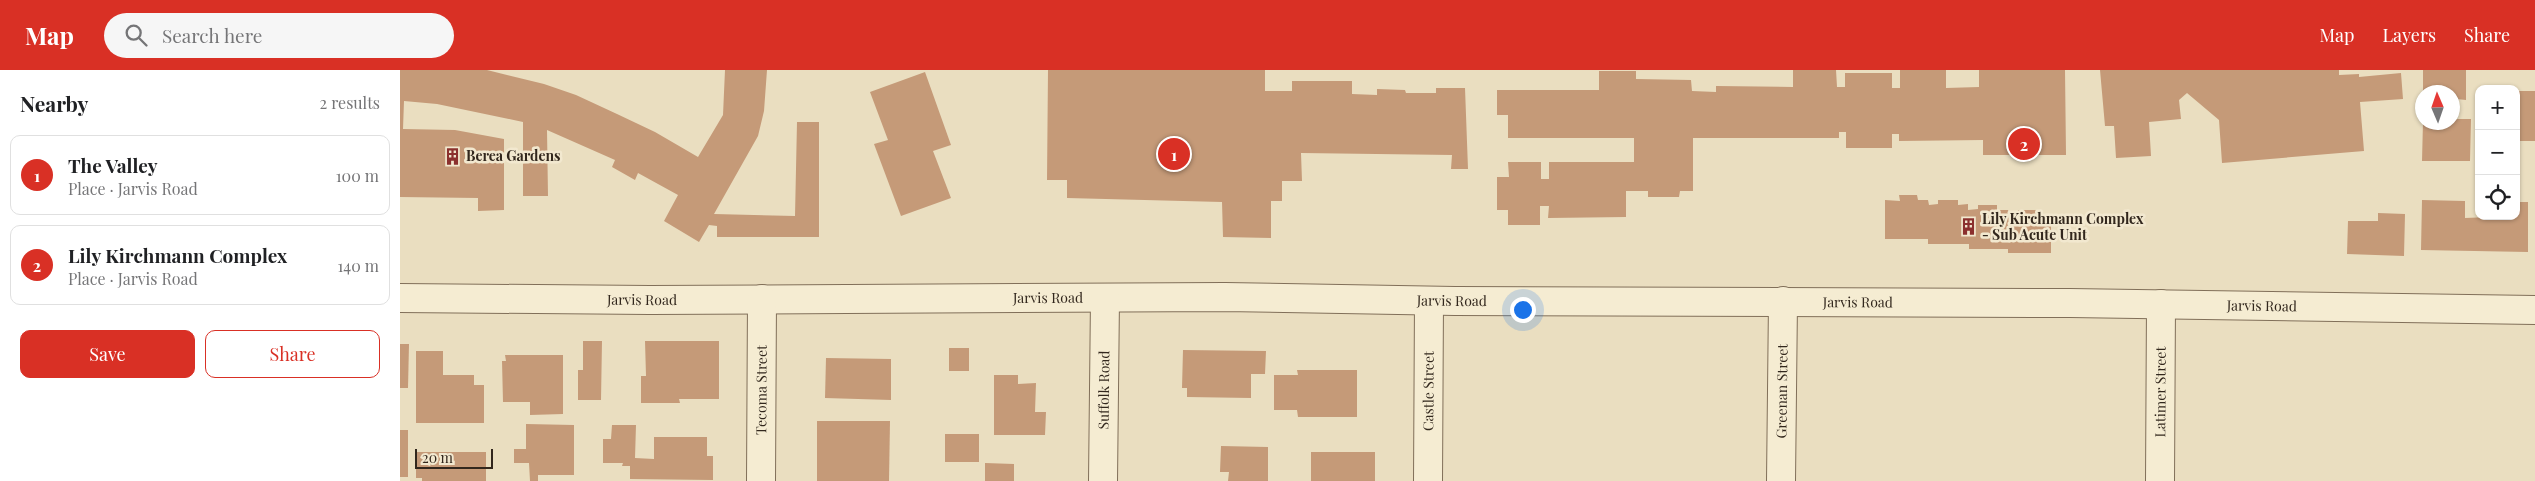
<!DOCTYPE html>
<meta charset="utf-8">
<style>
:root{--surface:#fff;--page:#f6f6f6;--text:#202124;--muted:#757577;--line:#e0e0e0;--accent:#d93025}
body{margin:0;font-family:"Playfair Display",serif;background:var(--page);color:var(--text)}
.controls{position:absolute;right:15px;top:15px;display:grid;overflow:hidden;border-radius:10px;box-shadow:0 1px 4px #0004}
.controls button{width:45px;height:45px;display:grid;place-items:center;padding:0;border:0;border-bottom:1px solid var(--line);background:var(--surface);color:var(--text);font:25px sans-serif}
.compass{position:absolute;left:2015px;top:15px;width:45px;height:45px;border-radius:50%;background:var(--surface);box-shadow:0 1px 4px #0004;rotate:358deg}
.scale{position:absolute;left:15px;bottom:12px;width:78px;box-sizing:border-box;padding-left:5px;border:2px solid #32271d;border-top:0;font-size:14px;line-height:18px;white-space:nowrap;color:#32271d;-webkit-text-stroke:4px #f2e8cf;paint-order:stroke}
.you{position:absolute;left:1122px;top:239px;width:18px;height:18px;margin:-12px;border:4px solid #fff;border-radius:50%;background:#1a73e8;box-shadow:0 0 0 8px #1a73e833}
.badge{display:grid;place-items:center;width:32px;height:32px;border-radius:50%;background:var(--accent);color:#fff;font-size:16px;font-weight:700}
.pin{position:absolute;translate:-50% -50%;border:2px solid #fff;box-shadow:0 1px 5px #0006}
.list{margin:0;padding:0;list-style:none}
h2{display:flex;justify-content:space-between;align-items:center;height:65px;margin:0;padding:0 20px;font-size:21px}
h2 small{font-size:16px;font-weight:400;color:var(--muted)}
.list li{display:grid;grid-template-columns:32px 1fr auto;gap:15px;align-items:center;box-sizing:border-box;height:80px;margin:0 10px 10px;padding:0 10px;border:1px solid var(--line);border-radius:10px}
.list b{display:block;font-size:19px;white-space:nowrap}
.list p{margin:0;font-size:16px;white-space:nowrap;color:var(--muted)}
.list em{font-size:16px;font-style:normal;color:var(--muted)}
.actions{display:flex;gap:10px;padding:15px 20px}
.actions a{flex:1;padding:11px 0;border:1px solid var(--accent);border-radius:10px;text-align:center;font-size:18px;color:var(--accent)}
.actions .main{background:var(--accent);color:#fff}
.icon{flex:none;width:28px;height:28px;fill:none;stroke:currentColor;stroke-width:2;stroke-linecap:round;stroke-linejoin:round}
.map{position:relative;flex:none;width:2135px;height:411px;overflow:hidden}
header{display:flex;align-items:center;gap:30px;box-sizing:border-box;height:70px;padding:0 25px;background:var(--accent);color:#fff}
header strong{font-size:24px}
nav{display:flex;gap:28px;margin-inline-start:auto;font-size:18px}
.search{width:350px;height:45px;background:var(--page);display:flex;align-items:center;gap:12px;box-sizing:border-box;padding:0 18px;border-radius:28px;color:var(--muted);font-size:19px}
main{display:flex}
aside{flex:1;background:var(--surface)}
.map>svg:first-child{display:block}
.building{fill:#c59a78}
.lines{fill:none;stroke-linecap:round;stroke-linejoin:round}
.minor-casing{stroke:#816f59;stroke-width:30}
.minor{stroke:#f5ecd2;stroke-width:28}
.labels{text-anchor:middle;stroke-width:5;stroke-linejoin:round;paint-order:stroke}
.poi-label{font-size:14px;font-weight:bold;fill:#32271d;stroke:#f2e8cf;text-anchor:start}
.street-label{font-size:14px;fill:#32271d;stroke:#f2e8cf}
</style>
<header>
<strong>Map</strong>
<div class="search"><svg class="icon" aria-label="search" viewBox="0 0 24 24"><circle cx="10" cy="10" r="6"/><path d="M15 15l6 6"/></svg>Search here</div>
<nav><a>Map</a><a>Layers</a><a>Share</a></nav>
</header>
<main>
<aside>
<h2>Nearby<small>2 results</small></h2>
<ul class="list">
<li><span class="badge">1</span><div><b>The Valley</b><p>Place · Jarvis Road</p></div><em>100 m</em></li>
<li><span class="badge">2</span><div><b>Lily Kirchmann Complex</b><p>Place · Jarvis Road</p></div><em>140 m</em></li>
</ul>
<div class="actions"><a class="main">Save</a><a>Share</a></div>
</aside>
<div class="map">
<svg width="2135" height="411" viewBox="0 0 2135 411">
<rect width="100%" height="100%" fill="#eadec0"/>
<!-- building -->
<g class="building">
<polygon points="0,0 87,0 144,14 176,25 217,44 255,62 298,87 323,45 325,0 367,0 364,41 358,66 314,144 395,146 397,52 419,52 419,167 317,167 317,156 309,155 299,172 264,151 278,125 238,103 235,110 212,97 215,90 147,60 148,126 123,126 123,52 37,34 4,31 3,59 55,60 104,69 104,140 78,141 78,128 0,127"/>
<polygon points="648,0 865,0 865,21 892,21 892,11 952,11 952,24 977,25 977,19 1005,20 1006,23 1036,23 1036,18 1065,18 1068,99 1051,99 1052,85 901,83 902,111 882,111 882,131 871,131 871,168 823,167 822,132 667,128 667,110 647,110"/>
<polygon points="1393,0 1436,0 1437,17 1445,17 1445,3 1492,3 1492,18 1500,18 1500,0 1546,0 1546,18 1579,17 1579,0 1665,0 1666,85 1583,85 1583,70 1499,71 1499,64 1492,64 1492,78 1446,78 1446,62 1439,62 1439,68 1293,68 1293,121 1280,121 1279,127 1248,127 1248,121 1226,121 1226,147 1148,148 1149,136 1140,136 1140,155 1108,155 1108,140 1097,140 1097,107 1109,107 1108,92 1141,92 1141,109 1149,109 1149,92 1234,92 1234,68 1108,68 1108,45 1097,45 1097,20 1199,20 1199,1 1236,1 1236,9 1291,10 1292,21 1316,22 1316,16 1393,17"/>
<polygon points="1700,0 1939,0 1939,5 1959,4 1959,7 2001,3 2003,29 1960,32 1964,81 1822,93 1819,50 1787,23 1779,30 1781,49 1749,52 1751,86 1716,88 1714,56 1705,56"/>
<polygon points="2023,0 2066,0 2066,30 2056,29 2056,49 2071,49 2070,91 2022,91 2023,52 2052,52 2052,22 2023,22"/>
<polygon points="525,2 551,75 533,81 551,128 501,146 474,74 488,70 470,22"/>
<rect x="2116" y="21" width="19" height="50"/>
<polygon points="1499,125 1517,125 1518,130 1528,130 1529,135 1538,134 1538,130 1558,130 1558,135 1568,134 1568,140 1578,139 1578,135 1597,135 1597,140 1608,140 1609,144 1618,144 1618,140 1638,140 1637,145 1651,144 1651,183 1608,183 1608,179 1569,179 1569,174 1528,174 1528,169 1485,169 1485,130 1500,131"/>
<polygon points="2022,130 2065,131 2065,148 2116,146 2116,132 2128,132 2128,182 2021,180"/>
<polygon points="1978,143 2005,144 2004,186 1947,184 1948,151 1978,151"/>
<polygon points="183,271 202,271 201,330 178,330 178,300 183,300"/>
<polygon points="245,271 319,271 319,329 279,329 280,333 241,333 241,306 246,306"/>
<polygon points="0,274 9,274 8,318 0,318"/>
<rect x="549" y="278" width="20" height="23"/>
<polygon points="783,280 866,281 865,304 851,304 851,328 787,327 787,318 782,318"/>
<polygon points="16,281 43,281 43,305 74,305 74,315 84,315 84,353 16,353"/>
<polygon points="105,285 163,285 163,344 130,345 130,332 103,332 102,291 106,291"/>
<polygon points="426,288 491,289 491,330 425,328"/>
<polygon points="897,300 957,300 957,347 898,347 897,340 874,340 874,305 898,305"/>
<polygon points="594,305 618,305 618,314 636,313 635,342 646,342 645,365 594,365"/>
<polygon points="417,351 490,351 489,411 417,411"/>
<polygon points="126,354 174,355 174,405 138,405 138,411 130,411 129,393 114,393 114,379 126,379"/>
<polygon points="212,355 236,355 235,388 254,389 254,367 307,367 307,386 313,386 313,410 230,409 230,396 222,396 223,393 203,393 203,369 211,369"/>
<rect x="0" y="360" width="8" height="47"/>
<rect x="545" y="364" width="34" height="28"/>
<polygon points="821,376 868,377 868,411 828,411 829,402 820,402"/>
<polygon points="16,382 86,382 86,411 22,411 22,408 16,408"/>
<rect x="911" y="382" width="64" height="29"/>
<polygon points="585,393 614,394 614,411 585,411"/>
</g>
<g class="lines">
<defs>
<g id="minor">
<path id="s1" d="M 0,228 L 250,230 L 825,227 L 1055,231 L 1670,233 L 2135,240"/>
<path id="s2" d="M 361,411 L 362,229"/>
<path id="s3" d="M 703,411 L 705,228"/>
<path id="s4" d="M 1028,411 L 1029,231"/>
<path id="s5" d="M 1381,411 L 1383,231"/>
<path id="s6" d="M 1760,411 L 1761,234"/>
</g>
</defs>
<!-- minor casing -->
<use href="#minor" class="minor-casing"/>
<!-- minor -->
<use href="#minor" class="minor"/>
</g>
<!-- icons -->
<defs>
<symbol id="building-bare" viewBox="-9 -9 18 18"><path d="M-4-6H4V6H1V3H-1V6H-4ZM-2.5-4.3h1.7v1.8h-1.7ZM.8-4.3h1.7v1.8H.8ZM-2.5-1h1.7V.8h-1.7ZM.8-1h1.7V.8H.8Z" fill="#8b302e" stroke="#f2e8cf" stroke-width="2.5" paint-order="stroke"/></symbol>
</defs>
<g fill-rule="evenodd">
<use href="#building-bare" x="40" y="74" width="25" height="25"/>
<use href="#building-bare" x="1556" y="144" width="25" height="25"/>
</g>
<g class="labels">
<!-- poi labels -->
<g class="poi-label">
<text x="66" y="91">Berea Gardens</text>
<text x="1582" y="154">Lily Kirchmann Complex<tspan x="1582" dy="16">- Sub Acute Unit</tspan></text>
</g>
<!-- street labels -->
<g class="street-label">
<text dy="5" stroke="none"><textPath href="#s1" startOffset="648">Jarvis Road</textPath></text>
<text dy="5" stroke="none"><textPath href="#s1" startOffset="242">Jarvis Road</textPath></text>
<text dy="5" stroke="none"><textPath href="#s1" startOffset="1052">Jarvis Road</textPath></text>
<text dy="5" stroke="none"><textPath href="#s1" startOffset="1458">Jarvis Road</textPath></text>
<text dy="5" stroke="none"><textPath href="#s1" startOffset="1862">Jarvis Road</textPath></text>
<text dy="5" stroke="none"><textPath href="#s2" startOffset="91">Tecoma Street</textPath></text>
<text dy="5" stroke="none"><textPath href="#s3" startOffset="91">Suffolk Road</textPath></text>
<text dy="5" stroke="none"><textPath href="#s4" startOffset="90">Castle Street</textPath></text>
<text dy="5" stroke="none"><textPath href="#s5" startOffset="90">Greenan Street</textPath></text>
<text dy="5" stroke="none"><textPath href="#s6" startOffset="89">Latimer Street</textPath></text>
</g>
</g>
</svg>
<div class="controls">
<button>+</button>
<button>−</button>
<button><svg class="icon" aria-label="locate" viewBox="0 0 24 24"><circle cx="12" cy="12" r="6"/><path d="M12 2v4M12 18v4M2 12h4M18 12h4"/></svg></button>
</div>
<svg class="compass" viewBox="-18 -18 36 36"><path d="M0-13l5 13h-10z" fill="#e53935"/><path d="M0 13l5-13h-10z" fill="#757577"/></svg>
<div class="scale">20 m</div>
<div class="you"></div>
<div class="pin badge" style="left:774px;top:84px">1</div>
<div class="pin badge" style="left:1624px;top:74px">2</div>
</div>
</main>
